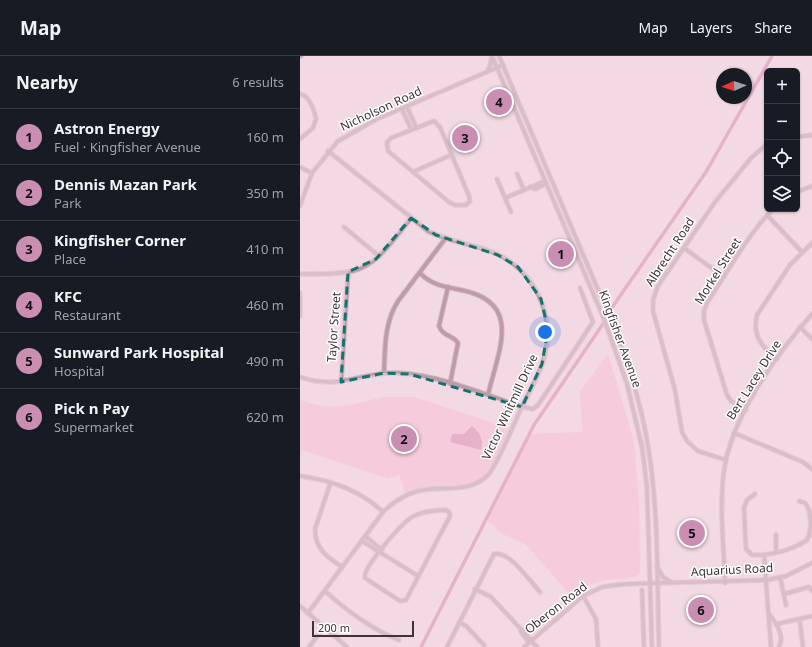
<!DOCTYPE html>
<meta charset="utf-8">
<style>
:root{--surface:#171b24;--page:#242831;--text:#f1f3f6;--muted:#9ea1a6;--line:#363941;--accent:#cb8eb3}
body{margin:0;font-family:"Noto Sans",sans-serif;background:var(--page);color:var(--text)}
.controls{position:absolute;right:12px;top:12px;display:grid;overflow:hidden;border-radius:6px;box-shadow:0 1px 3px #0004}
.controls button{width:36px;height:36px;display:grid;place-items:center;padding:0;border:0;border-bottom:1px solid var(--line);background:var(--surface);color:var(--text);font:20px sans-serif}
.compass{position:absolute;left:416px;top:12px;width:36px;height:36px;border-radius:50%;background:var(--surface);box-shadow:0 1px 3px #0004;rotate:267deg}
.scale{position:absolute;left:12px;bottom:10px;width:102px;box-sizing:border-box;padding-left:4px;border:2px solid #3e3438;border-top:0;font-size:11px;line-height:14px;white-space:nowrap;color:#3e3438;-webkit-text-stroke:3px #fff;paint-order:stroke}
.you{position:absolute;left:245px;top:276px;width:14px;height:14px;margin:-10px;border:3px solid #fff;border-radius:50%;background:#1a73e8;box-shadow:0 0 0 6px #1a73e833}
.badge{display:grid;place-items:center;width:26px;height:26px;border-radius:50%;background:var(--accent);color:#111;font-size:13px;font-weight:700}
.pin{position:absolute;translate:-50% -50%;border:2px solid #fff;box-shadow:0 1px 4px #0006}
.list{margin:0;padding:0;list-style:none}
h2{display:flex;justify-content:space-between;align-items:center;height:52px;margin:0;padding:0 16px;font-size:17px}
h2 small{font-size:13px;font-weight:400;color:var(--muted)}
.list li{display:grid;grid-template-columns:26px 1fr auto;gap:12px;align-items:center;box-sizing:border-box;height:56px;padding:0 16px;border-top:1px solid var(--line)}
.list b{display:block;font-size:15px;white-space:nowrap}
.list p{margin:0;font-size:13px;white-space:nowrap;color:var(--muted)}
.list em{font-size:13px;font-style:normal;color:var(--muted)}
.icon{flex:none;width:22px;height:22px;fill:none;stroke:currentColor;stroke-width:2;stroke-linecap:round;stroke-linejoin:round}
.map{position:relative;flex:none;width:512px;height:591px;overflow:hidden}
header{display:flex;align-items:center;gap:24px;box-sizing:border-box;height:56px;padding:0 20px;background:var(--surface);border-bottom:1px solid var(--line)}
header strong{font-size:19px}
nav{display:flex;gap:22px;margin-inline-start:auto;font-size:14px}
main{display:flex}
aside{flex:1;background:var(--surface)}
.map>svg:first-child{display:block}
.green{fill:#fbbcd6}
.water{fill:#d784a9}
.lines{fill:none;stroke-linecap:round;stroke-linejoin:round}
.canal{stroke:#d784a9;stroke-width:3.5}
.minor-casing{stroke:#cfb8c1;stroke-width:5.5}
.major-casing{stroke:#cfb8c1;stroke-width:6}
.minor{stroke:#bf9aa9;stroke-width:3.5}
.major{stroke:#9e5c7a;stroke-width:4}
.marked{fill:none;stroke:#0f766e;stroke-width:3;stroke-dasharray:8 5;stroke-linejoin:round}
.labels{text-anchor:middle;stroke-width:3;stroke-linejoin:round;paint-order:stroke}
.street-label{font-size:12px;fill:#3e3438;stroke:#fff}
</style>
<header>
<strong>Map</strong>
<nav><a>Map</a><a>Layers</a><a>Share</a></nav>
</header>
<main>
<aside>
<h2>Nearby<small>6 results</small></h2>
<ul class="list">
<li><span class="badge">1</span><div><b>Astron Energy</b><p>Fuel · Kingfisher Avenue</p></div><em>160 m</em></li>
<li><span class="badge">2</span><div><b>Dennis Mazan Park</b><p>Park</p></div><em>350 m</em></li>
<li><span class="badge">3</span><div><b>Kingfisher Corner</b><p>Place</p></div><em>410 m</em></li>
<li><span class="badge">4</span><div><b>KFC</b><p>Restaurant</p></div><em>460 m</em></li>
<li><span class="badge">5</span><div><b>Sunward Park Hospital</b><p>Hospital</p></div><em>490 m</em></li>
<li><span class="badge">6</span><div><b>Pick n Pay</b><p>Supermarket</p></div><em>620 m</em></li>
</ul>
</aside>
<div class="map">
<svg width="512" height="591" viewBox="0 0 512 591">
<rect width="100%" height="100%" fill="#f3d9e3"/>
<!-- green -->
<g class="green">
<path d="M 308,298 L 334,385 L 339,445 L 340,518 C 331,525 317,522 306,524 C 292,526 282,533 271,540 L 226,489 L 201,477 L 185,462 L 229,378 L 282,376 L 280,335 Z"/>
<path d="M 83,341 L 114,341 L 212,373 C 206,387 201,403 192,415 C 178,438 129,433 105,438 L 99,418 L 89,423 L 2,394 L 0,401 L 0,344 C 33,356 50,349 83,341 Z"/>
</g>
<!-- water -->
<path class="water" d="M 172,370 C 180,376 184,384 181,394 L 150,386 L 152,378 L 164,378 Z"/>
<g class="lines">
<!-- canal -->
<g class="canal">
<polyline points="311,253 406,116 472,0"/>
<polyline points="121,591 234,369 303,268"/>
</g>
<defs>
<g id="minor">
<polyline points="192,0 304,263 327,328 342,391 347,432 352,591"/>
<path d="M 199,0 L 318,281 C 331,316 342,353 348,390 C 359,456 357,524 359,591"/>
<polyline points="187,16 190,10 192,1"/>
<path d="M 0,38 C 10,40 14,54 16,63 L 13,72 L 0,83"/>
<polyline points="107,51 116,71"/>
<polyline points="102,53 111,73"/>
<polygon points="134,65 140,71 169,140 170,145 166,149 155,149 149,146 88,95 87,86 91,82"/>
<polyline points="497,81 512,79"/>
<polyline points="0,111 12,117"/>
<polyline points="113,116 151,99"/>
<polyline points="217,118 224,134"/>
<polyline points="197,123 211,156"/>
<polyline points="230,131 235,133 246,128"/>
<polyline points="497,136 512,130"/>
<polyline points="205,142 245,125"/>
<polyline points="0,150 12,117 38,85 77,63 203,9"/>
<polyline points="467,159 501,195"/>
<polyline points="44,171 79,200"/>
<polyline points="384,192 424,221"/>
<path d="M 120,217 C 131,229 146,231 161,234 C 224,246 198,295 188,339"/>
<path d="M 0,218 C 17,218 36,219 53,215 C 78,209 95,181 111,162"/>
<path d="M 148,231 L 139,270 C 143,281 153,279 158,287 L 150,328"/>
<polyline points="0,237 0,260"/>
<polyline points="500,271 512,283"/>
<path d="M 477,303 C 462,291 452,280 457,259 L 490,209 L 512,187"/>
<path d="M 84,317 C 85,293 84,267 98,245 L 145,183"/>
<path d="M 0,321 C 42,335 60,315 99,317 C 139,319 184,338 222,351 L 233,353 L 238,349 L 293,266 L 280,232"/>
<polyline points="41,326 48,216"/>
<path d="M 446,354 L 431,345 L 427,339 L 404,264 L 404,255 L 407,247 C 426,218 449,177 473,153"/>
<polyline points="434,377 503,406 512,413"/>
<polyline points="426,404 398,395 387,385 382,376 375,334 353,255 353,244 358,230 415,146 451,102 467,88"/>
<path d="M 0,420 C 30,424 61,435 83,456"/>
<path d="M 30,428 L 15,473 C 15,493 27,501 42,511"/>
<path d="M 455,438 L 447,444 L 444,452 L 446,493 L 452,499 C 469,500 493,494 507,484 C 512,475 512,455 505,447 L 499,445"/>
<path d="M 146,454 L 149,456 L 150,460 L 106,544 L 100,545 L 65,522 C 62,512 102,467 112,461 C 122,455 134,454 146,454 Z"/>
<polyline points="476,479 476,496"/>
<polyline points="65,480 82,494"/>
<polyline points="62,485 118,520"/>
<polyline points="464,499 471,591"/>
<polyline points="357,511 363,521 371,526"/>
<polyline points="480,521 486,549"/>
<path d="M 425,527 C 424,490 419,451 424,415 C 431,362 477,297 512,258"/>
<polyline points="175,533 191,541 232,585"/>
<polyline points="342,534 344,591"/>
<path d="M 25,535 C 47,555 71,573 99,584"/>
<polyline points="484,538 509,531 512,535"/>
<polyline points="283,540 296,563 298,591"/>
<polyline points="0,550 47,591"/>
<path d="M 8,557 L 83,456 C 93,446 104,439 118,435 C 143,429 169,439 189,418 C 202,399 210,376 220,355 C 228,338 239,321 244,303 C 255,265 240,226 208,204 C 184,188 153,188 128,175 L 28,95"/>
<path d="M 469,558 C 476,567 485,579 479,591"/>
<polyline points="159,566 166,570 184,589"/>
<polyline points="500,567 503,591"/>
<polyline points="477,568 512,560"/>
<polyline points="221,576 229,586 232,586 237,591"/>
<polyline points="9,591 24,571"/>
<path d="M 147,591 L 194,498 C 209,494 230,525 240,536"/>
<polyline points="224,591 283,540 302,531 325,528 467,524 486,520 512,507"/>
</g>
<polyline id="major" points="0,0 1,0"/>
</defs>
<!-- minor casing -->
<use href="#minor" class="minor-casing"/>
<!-- major casing -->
<use href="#major" class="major-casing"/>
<!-- minor -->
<use href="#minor" class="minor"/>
<!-- major -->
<use href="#major" class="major"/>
</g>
<!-- marked area -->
<path d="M0 0H512V591H0ZM 111,162 L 136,179 L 198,199 L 218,211 L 241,243 L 248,273 L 242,308 L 222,351 L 109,318 L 84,317 L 41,326 L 48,216 L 76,203 Z" fill="#f3d9e3" fill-opacity=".55" fill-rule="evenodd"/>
<path class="marked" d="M 111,162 L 136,179 L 198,199 L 218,211 L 241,243 L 248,273 L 242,308 L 222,351 L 109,318 L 84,317 L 41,326 L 48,216 L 76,203 Z"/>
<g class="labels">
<!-- street labels -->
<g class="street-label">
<text transform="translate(81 53) rotate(-25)" y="4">Nicholson Road</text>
<text transform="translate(370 196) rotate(-57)" y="4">Albrecht Road</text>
<text transform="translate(418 215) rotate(-58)" y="4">Morkel Street</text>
<text transform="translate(34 271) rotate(-86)" y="4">Taylor Street</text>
<text transform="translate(320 283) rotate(70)" y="4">Kingfisher Avenue</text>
<text transform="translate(454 324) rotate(-58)" y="4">Bert Lacey Drive</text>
<text transform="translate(210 351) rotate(-65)" y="4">Victor Whitmill Drive</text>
<text transform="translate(432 514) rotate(-3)" y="4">Aquarius Road</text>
<text transform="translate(256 552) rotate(-38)" y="4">Oberon Road</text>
</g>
</g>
</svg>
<div class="controls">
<button>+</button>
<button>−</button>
<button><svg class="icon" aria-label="locate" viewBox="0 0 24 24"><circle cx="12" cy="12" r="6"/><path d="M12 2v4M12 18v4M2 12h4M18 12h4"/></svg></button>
<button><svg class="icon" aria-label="layers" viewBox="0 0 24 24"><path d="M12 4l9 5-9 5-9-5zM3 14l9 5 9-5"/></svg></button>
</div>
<svg class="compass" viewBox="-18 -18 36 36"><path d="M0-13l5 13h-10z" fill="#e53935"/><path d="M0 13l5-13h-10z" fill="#9ea1a6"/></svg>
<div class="scale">200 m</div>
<div class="you"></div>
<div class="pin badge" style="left:261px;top:198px">1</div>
<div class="pin badge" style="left:104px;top:383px">2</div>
<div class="pin badge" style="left:165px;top:82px">3</div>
<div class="pin badge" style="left:199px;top:46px">4</div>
<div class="pin badge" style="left:392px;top:477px">5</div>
<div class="pin badge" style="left:401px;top:554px">6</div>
</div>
</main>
